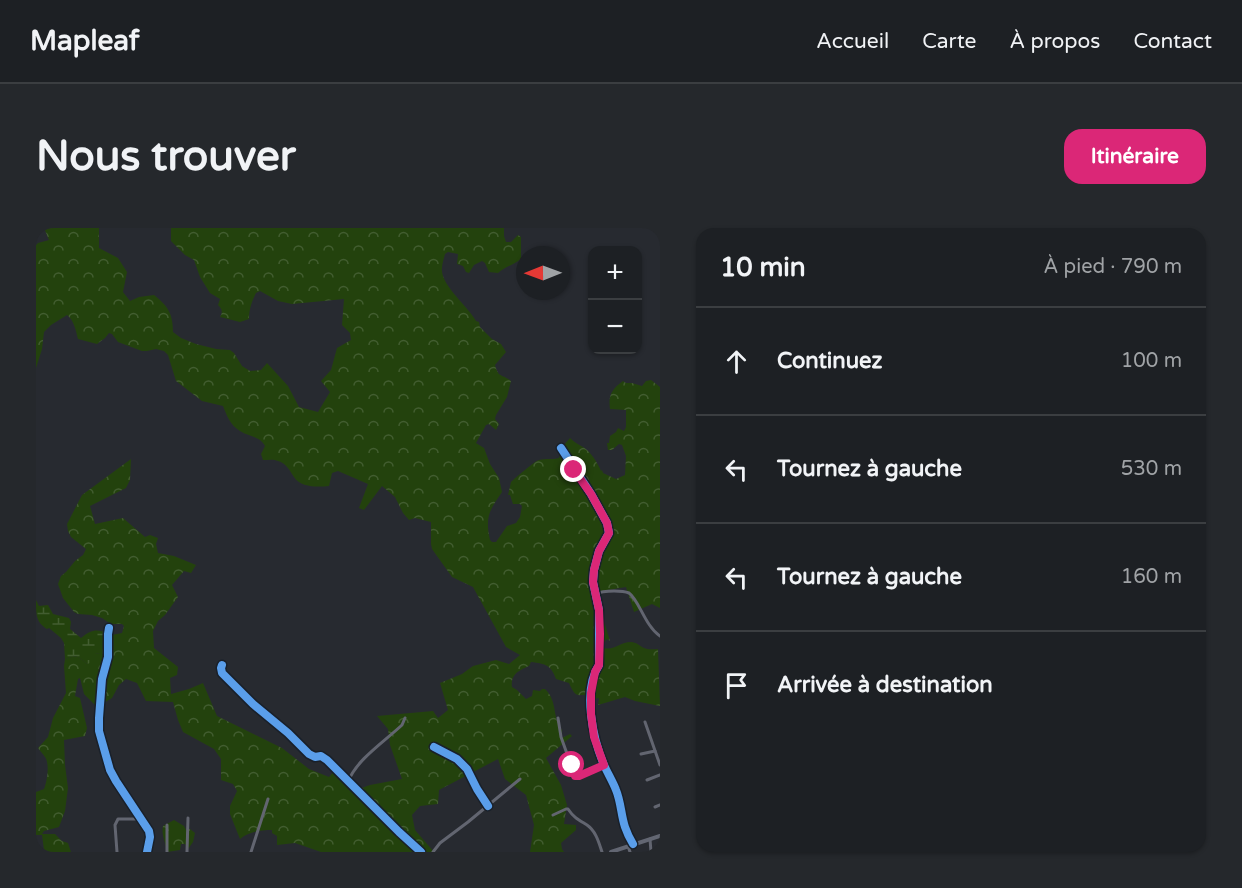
<!DOCTYPE html>
<html lang="fr">
<meta charset="utf-8">
<style>
:root{--surface:#1d2024;--page:#25282c;--text:#f1f3f6;--muted:#a0a3a6;--line:#3b3e41;--accent:#db2777}
body{margin:0;font-family:"Varela Round",sans-serif;background:var(--page);color:var(--text)}
.controls{position:absolute;right:18px;top:18px;display:grid;overflow:hidden;border-radius:12px;box-shadow:0 2px 4px #0004}
.controls button{width:54px;height:54px;display:grid;place-items:center;padding:0;border:0;border-bottom:2px solid var(--line);background:var(--surface);color:var(--text);font:30px sans-serif}
.compass{position:absolute;left:480px;top:18px;width:54px;height:54px;border-radius:50%;background:var(--surface);box-shadow:0 2px 4px #0004;rotate:269deg}
.stop{position:absolute;width:18px;height:18px;margin:-14px;border:4px solid #db2777;border-radius:50%;background:#fff}
.stop.end{background:#db2777;border-color:#fff;box-shadow:0 2px 6px #0008}
.list{margin:0;padding:0;list-style:none}
h2{display:flex;justify-content:space-between;align-items:center;height:78px;margin:0;padding:0 24px;font-size:26px}
h2 small{font-size:20px;font-weight:400;color:var(--muted)}
.list li{display:grid;grid-template-columns:39px 1fr auto;gap:18px;align-items:center;box-sizing:border-box;height:108px;padding:0 24px;border-top:2px solid var(--line)}
.list b{display:block;font-size:22px;white-space:nowrap}
.list em{font-size:20px;font-style:normal;color:var(--muted)}
.icon{flex:none;width:33px;height:33px;fill:none;stroke:currentColor;stroke-width:2;stroke-linecap:round;stroke-linejoin:round}
.map{position:relative;flex:none;width:624px;height:624px;overflow:hidden;border-radius:18px}
header{display:flex;align-items:center;gap:36px;box-sizing:border-box;height:84px;padding:0 30px;background:var(--surface);border-bottom:2px solid var(--line)}
header strong{font-size:28px}
nav{display:flex;gap:33px;margin-inline-start:auto;font-size:21px}
.intro{display:flex;align-items:center;justify-content:space-between;box-sizing:border-box;height:144px;padding:0 36px}
h1{margin:0;font-size:42px}
.button{padding:15px 27px;border-radius:18px;background:var(--accent);color:#fff;font-size:21px;font-weight:700}
main{display:flex;gap:36px;padding:0 36px}
aside{flex:1;background:var(--surface);border-radius:18px;box-shadow:0 2px 4px #0004}
.map>svg:first-child{display:block}
.forest{fill:url(#forest-crowns)}
.wetland{fill:url(#wetland-marsh)}
.lines{fill:none;stroke-linecap:round;stroke-linejoin:round}
.minor{stroke:#626570;stroke-width:3}
.major{stroke:#626672;stroke-width:4}
.cycleway-casing{stroke:#19202a;stroke-width:11}
.cycleway{stroke:#5a9eea;stroke-width:8}
.route{stroke:#db2777;stroke-width:8}
</style>
<header>
<strong>Mapleaf</strong>
<nav><a>Accueil</a><a>Carte</a><a>À propos</a><a>Contact</a></nav>
</header>
<div class="intro"><h1>Nous trouver</h1><a class="button">Itinéraire</a></div>
<main>
<div class="map">
<svg width="624" height="624" viewBox="0 0 624 624">
<defs>
<pattern id="forest-crowns" width="20" height="18" patternUnits="userSpaceOnUse" patternTransform="scale(1.5)"><rect width="20" height="18" fill="#23420d"/><path d="M2 6a3 3 0 1 1 6 0M12 15a3 3 0 1 1 6 0" fill="none" stroke="#425d30"/></pattern>
<pattern id="wetland-marsh" width="20" height="14" patternUnits="userSpaceOnUse" patternTransform="scale(1.5)"><rect width="20" height="14" fill="#23420d"/><path d="M1 5h8M5 5V1M11 12h8M15 12V8" fill="none" stroke="#425d30"/></pattern>
</defs>
<rect width="100%" height="100%" fill="#272a30"/>
<!-- forest -->
<g class="forest">
<path d="M 8,0 L 63,0 L 63,20 L 82,30 L 91,44 L 87,64 L 94,73 L 103,69 L 118,67 C 132,78 137,86 137,104 L 145,110 L 160,116 L 180,121 L 194,122 L 198,125 L 206,138 L 214,143 L 225,142 L 231,135 L 252,158 L 263,179 L 282,184 L 294,164 L 285,153 L 295,142 L 301,120 L 315,112 L 314,105 L 306,97 L 308,71 L 256,76 L 242,73 L 224,63 L 220,65 C 216,73 213,81 213,91 L 204,94 L 184,89 C 187,84 186,81 182,77 L 184,71 L 174,65 L 164,49 L 158,32 L 149,27 L 135,13 L 135,0 L 468,0 L 468,8 L 470,14 L 475,14 L 482,7 L 485,9 L 485,31 C 477,37 469,39 462,45 L 453,44 L 449,35 L 446,33 L 438,37 L 433,45 L 430,44 L 427,38 L 421,36 L 422,26 L 412,24 L 409,26 C 408,30 406,36 406,40 C 404,57 433,79 440,93 L 443,94 L 444,99 L 456,111 L 465,116 L 470,124 L 459,137 C 463,151 465,145 475,153 L 471,169 L 460,187 L 459,191 L 463,196 L 460,202 L 453,196 L 450,197 L 440,215 L 448,220 L 454,236 L 463,250 L 466,264 C 453,283 449,289 454,312 L 456,314 L 460,314 L 471,298 L 480,295 L 484,289 L 486,278 L 484,276 L 477,276 L 474,267 L 472,267 L 475,254 C 478,251 500,232 503,232 C 510,230 516,232 523,230 L 528,217 L 534,210 C 538,214 542,216 547,219 C 555,224 561,234 565,243 L 566,242 L 567,245 L 580,251 L 589,247 L 590,228 L 586,217 L 583,216 L 576,222 L 572,222 L 571,215 L 573,215 L 574,208 L 580,204 L 582,200 L 588,203 L 590,199 L 590,182 L 574,181 C 572,167 576,161 587,153 L 590,155 L 596,155 L 606,158 L 610,153 L 615,152 L 624,159 L 624,380 L 616,376 L 598,384 L 590,359 L 559,364 L 574,413 L 571,411 C 568,414 567,416 568,420 C 578,423 584,414 595,414 C 600,414 604,418 608,420 C 612,422 618,421 622,421 L 624,478 L 599,473 L 589,469 L 562,477 L 563,470 L 557,471 C 543,461 542,476 533,455 L 520,451 C 515,437 510,436 495,434 L 493,438 C 483,442 474,447 476,459 L 481,462 L 490,471 L 496,468 L 497,462 L 504,463 L 506,461 L 509,461 C 522,473 516,491 526,502 L 526,510 L 534,506 L 536,508 L 510,530 L 525,557 L 531,577 L 528,596 L 540,597 L 540,602 L 525,615 L 526,621 L 528,624 L 494,624 L 498,597 L 490,567 L 469,551 L 462,531 L 403,562 L 402,576 L 384,578 L 376,587 L 379,602 L 398,624 L 285,624 L 259,615 L 241,617 L 241,608 L 236,605 L 236,602 C 224,602 213,604 204,611 L 194,586 L 194,578 L 201,563 L 197,556 L 185,552 L 185,531 L 178,521 L 147,504 L 142,492 L 137,474 L 110,473 L 101,455 L 90,451 L 83,457 L 76,470 L 61,479 L 48,466 L 44,450 L 42,451 L 39,468 L 44,470 L 51,500 L 49,508 L 28,512 L 29,537 L 32,560 L 29,583 L 23,599 L 8,603 L 6,606 L 19,606 L 26,613 L 32,615 L 35,624 L 5,624 L 8,622 L 6,607 L 0,607 L 0,564 L 8,561 C 11,554 14,536 9,529 C 7,526 4,523 2,520 L 12,509 L 17,490 L 30,465 L 28,438 L 29,431 C 41,427 41,427 51,436 L 58,426 L 64,425 L 76,407 L 86,405 L 88,398 L 86,396 L 75,396 L 66,390 L 56,387 L 42,386 L 38,384 L 27,370 L 22,356 L 25,348 L 30,344 L 39,333 L 47,327 L 50,321 L 35,309 L 32,303 L 31,296 L 46,267 L 95,231 L 94,252 L 90,260 L 54,278 L 59,296 L 87,290 L 109,309 L 114,307 L 122,310 L 120,316 L 122,325 L 138,328 L 160,337 L 155,345 L 148,343 L 136,357 L 142,369 L 129,387 L 122,393 L 117,403 L 118,420 L 142,439 L 141,447 L 134,450 L 135,466 L 153,461 L 167,455 L 181,488 L 246,520 L 273,541 L 293,549 L 302,538 L 306,553 L 313,562 L 317,563 L 334,557 L 366,551 L 354,517 L 352,501 L 341,488 L 397,483 L 402,490 L 412,482 L 404,455 L 426,446 L 437,438 L 460,432 L 473,436 L 484,427 L 470,419 L 437,359 L 416,349 L 396,321 L 395,316 L 395,294 L 379,290 L 373,292 L 367,285 L 359,269 L 346,258 L 328,282 L 323,280 L 332,256 L 302,243 L 296,245 L 293,258 C 282,259 265,260 258,249 C 254,243 250,235 242,233 C 238,231 232,232 227,232 L 225,226 L 229,218 C 224,208 213,209 204,203 C 194,197 191,188 187,178 L 166,173 L 140,153 L 132,127 L 128,123 L 120,121 L 111,123 L 106,123 L 82,114 L 76,106 L 73,105 L 69,110 L 61,116 L 42,111 C 40,103 38,92 31,87 L 15,97 L 8,104 L 6,121 L 0,140 L 0,17 L 2,15 L 13,12 Z"/>
<path d="M 138,592 L 148,598 L 150,602 L 154,601 L 159,605 L 157,614 L 152,621 L 149,616 L 145,616 L 144,622 L 131,624 C 130,615 125,607 127,598 Z"/>
</g>
<!-- wetland -->
<path class="wetland" d="M 0,372 L 3,378 L 12,377 L 17,386 L 33,390 L 35,394 L 34,401 L 45,410 C 57,400 62,401 76,407 L 73,410 L 68,426 L 64,425 L 59,426 L 54,435 L 51,436 C 41,427 41,427 29,431 L 28,415 L 25,410 L 13,400 L 11,401 C 0,394 0,387 0,372 Z"/>
<g class="lines">
<!-- minor -->
<g class="minor">
<path d="M 525,220 L 555,266 L 571,295 L 573,305 L 563,323 L 558,342 L 557,354 L 563,382 L 563,437 C 546,462 557,511 568,537 C 572,546 577,554 580,562 C 585,574 585,587 589,599 C 591,605 594,611 597,616"/>
<path d="M 559,366 C 566,363 572,363 578,363 C 583,363 588,363 593,365 C 603,372 609,398 624,408"/>
<polyline points="73,400 72,406 72,429 66,451 63,490 63,503 74,542 80,553 113,603 114,609 111,624"/>
<polyline points="186,437 185,440 186,445 217,476 252,505 273,526 279,529 285,528 291,532 363,604 385,624"/>
<polyline points="522,490 525,509 539,548 543,548 568,537"/>
<polyline points="609,494 624,537"/>
<polyline points="398,519 421,531 431,541 441,561 452,578"/>
<polyline points="605,526 619,523"/>
<polyline points="611,552 624,547"/>
<path d="M 312,554 C 320,532 349,513 366,497 L 369,490"/>
<polyline points="619,579 624,577"/>
<path d="M 517,587 L 530,581 L 532,581 C 538,590 543,592 551,597 C 560,603 563,615 566,624"/>
<polyline points="614,611 615,624"/>
<polyline points="592,618 594,624"/>
<polyline points="81,624 79,597 82,591 106,591"/>
<polyline points="131,624 131,597"/>
<polyline points="151,624 152,590"/>
<polyline points="215,624 232,571"/>
<polyline points="397,624 404,615 432,594 484,551"/>
</g>
<!-- major -->
<polyline class="major" points="575,624 624,608"/>
<defs>
<g id="cycleway">
<path d="M 525,220 L 555,266 L 571,295 L 573,305 L 563,323 L 558,342 L 557,354 L 563,382 L 563,437 C 546,462 557,511 568,537 C 572,546 577,554 580,562 C 585,574 585,587 589,599 C 591,605 594,611 597,616"/>
<polyline points="73,400 72,406 72,429 66,451 63,490 63,503 74,542 80,553 113,603 114,609 111,624"/>
<polyline points="186,437 185,440 186,445 217,476 252,505 273,526 279,529 285,528 291,532 363,604 385,624"/>
<polyline points="398,519 421,531 431,541 441,561 452,578"/>
</g>
</defs>
<!-- cycleway casing -->
<use href="#cycleway" class="cycleway-casing"/>
<!-- cycleway -->
<use href="#cycleway" class="cycleway"/>
</g>
<g class="lines">
<!-- route -->
<polyline class="route" points="536,537 539,548 543,548 568,537 558,509 555,486 555,465 559,444 563,437 564,406 563,382 557,354 558,342 563,323 573,305 571,295 555,266 538,242"/>
</g>
</svg>
<div class="controls">
<button>+</button>
<button>−</button>
</div>
<svg class="compass" viewBox="-18 -18 36 36"><path d="M0-13l5 13h-10z" fill="#e53935"/><path d="M0 13l5-13h-10z" fill="#a0a3a6"/></svg>
<div class="stop" style="left:536px;top:537px"></div>
<div class="stop end" style="left:538px;top:242px"></div>
</div>
<aside>
<h2>10 min<small>À pied · 790 m</small></h2>
<ul class="list">
<li><svg class="icon" aria-label="ahead" viewBox="0 0 24 24"><path d="M12 20V5M6 11l6-6 6 6"/></svg><div><b>Continuez</b></div><em>100 m</em></li>
<li><svg class="icon" aria-label="left" viewBox="0 0 24 24"><path d="M17 20v-9H6M10 6l-5 5 5 5"/></svg><div><b>Tournez à gauche</b></div><em>530 m</em></li>
<li><svg class="icon" aria-label="left" viewBox="0 0 24 24"><path d="M17 20v-9H6M10 6l-5 5 5 5"/></svg><div><b>Tournez à gauche</b></div><em>160 m</em></li>
<li><svg class="icon" aria-label="arrive" viewBox="0 0 24 24"><path d="M6 21V4h12l-3 4 3 4H6"/></svg><div><b>Arrivée à destination</b></div></li>
</ul>
</aside>
</main>
